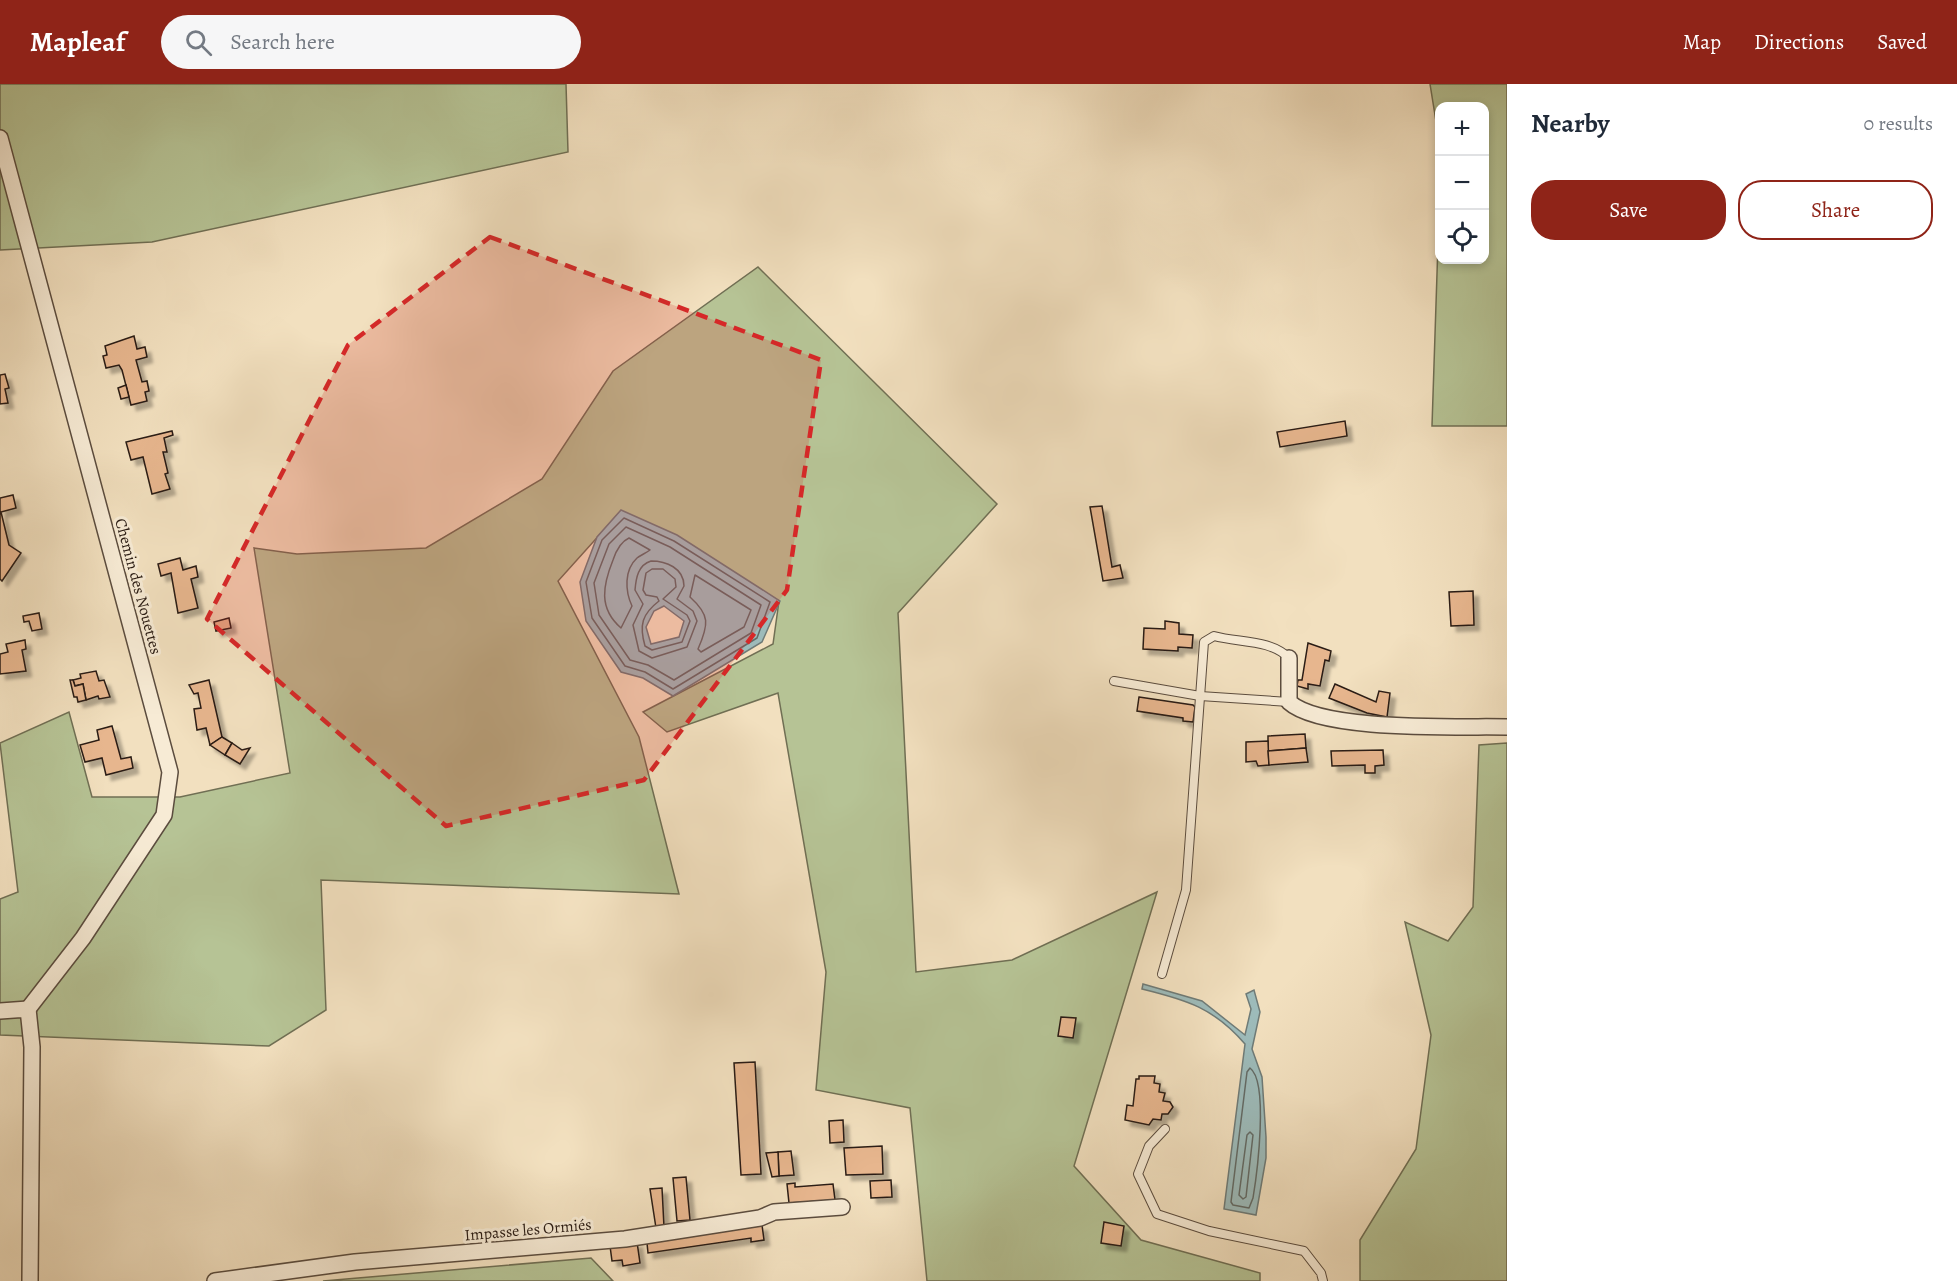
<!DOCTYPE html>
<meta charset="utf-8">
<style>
:root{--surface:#fff;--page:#f6f6f7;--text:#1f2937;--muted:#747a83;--line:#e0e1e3;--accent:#8f2418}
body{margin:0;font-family:Alegreya,serif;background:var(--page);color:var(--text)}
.controls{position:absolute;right:18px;top:18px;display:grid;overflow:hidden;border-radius:12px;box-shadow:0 3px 9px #0003}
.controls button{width:54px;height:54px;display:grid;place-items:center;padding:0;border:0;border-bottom:2px solid var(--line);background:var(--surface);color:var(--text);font:30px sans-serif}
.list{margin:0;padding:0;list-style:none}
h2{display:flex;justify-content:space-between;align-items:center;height:78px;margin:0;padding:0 24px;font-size:26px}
h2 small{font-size:20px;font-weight:400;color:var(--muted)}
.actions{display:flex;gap:12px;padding:18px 24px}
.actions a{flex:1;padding:14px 0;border:2px solid var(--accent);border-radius:24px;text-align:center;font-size:21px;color:var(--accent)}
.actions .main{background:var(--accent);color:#fff}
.icon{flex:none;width:33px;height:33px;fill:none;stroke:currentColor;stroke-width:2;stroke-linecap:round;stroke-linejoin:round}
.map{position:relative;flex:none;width:1507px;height:1197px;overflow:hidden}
header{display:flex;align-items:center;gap:36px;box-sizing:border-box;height:84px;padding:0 30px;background:var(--accent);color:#fff}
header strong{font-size:28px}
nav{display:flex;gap:33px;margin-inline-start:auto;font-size:21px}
.search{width:420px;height:54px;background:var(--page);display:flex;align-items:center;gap:15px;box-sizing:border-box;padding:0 21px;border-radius:33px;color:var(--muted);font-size:22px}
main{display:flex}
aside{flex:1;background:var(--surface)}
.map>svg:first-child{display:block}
.green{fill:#b6c395;stroke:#706f54;stroke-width:1.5}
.water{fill:#9dbbba;stroke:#6f7b77;stroke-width:1.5;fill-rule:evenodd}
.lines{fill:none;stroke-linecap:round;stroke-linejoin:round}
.shore{stroke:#636b66;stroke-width:1.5}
.building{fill:#e7b68e;stroke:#291b13;stroke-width:1.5;filter:url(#shadow)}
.lane-casing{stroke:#5b4c3e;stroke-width:10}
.street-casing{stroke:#5b4c3e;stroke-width:18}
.lane{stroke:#f7ebd5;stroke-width:8}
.street{stroke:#f7ebd5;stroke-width:15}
.marked{fill:#d62828;fill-opacity:0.2;stroke:#d62828;stroke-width:4.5;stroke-dasharray:12 8;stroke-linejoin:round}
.labels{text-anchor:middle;stroke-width:6;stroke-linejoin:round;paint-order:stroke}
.street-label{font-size:16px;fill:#291b13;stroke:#f7ebd5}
</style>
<header>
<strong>Mapleaf</strong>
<div class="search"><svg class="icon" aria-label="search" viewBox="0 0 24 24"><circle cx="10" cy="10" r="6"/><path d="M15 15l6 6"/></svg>Search here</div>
<nav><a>Map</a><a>Directions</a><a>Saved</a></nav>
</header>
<main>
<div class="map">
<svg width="1507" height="1197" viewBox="0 0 1507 1197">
<defs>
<filter id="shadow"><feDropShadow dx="5.5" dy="5.5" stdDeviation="1.5" flood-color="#0004"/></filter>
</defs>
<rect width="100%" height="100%" fill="#f2e0bf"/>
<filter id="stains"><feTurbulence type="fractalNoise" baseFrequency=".00333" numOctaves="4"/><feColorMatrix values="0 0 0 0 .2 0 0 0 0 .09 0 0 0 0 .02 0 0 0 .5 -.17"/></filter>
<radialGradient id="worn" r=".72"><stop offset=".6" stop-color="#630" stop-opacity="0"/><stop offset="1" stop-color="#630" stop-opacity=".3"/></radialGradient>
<!-- green -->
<g class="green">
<polygon points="0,0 566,0 568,68 152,158 0,166"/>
<polygon points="1430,0 1507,0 1507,342 1432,342 1439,129 1440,176 1484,176 1484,22 1440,22 1439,56"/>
<polygon points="758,183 997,420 898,529 916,888 1012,876 1157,808 1074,1082 1141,1156 1260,1189 1260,1197 927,1197 910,1024 816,1006 826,888 778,609 667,648 643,628 773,560 779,517 621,427 558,497 639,653 679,810 321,796 326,926 269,962 0,951 0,815 18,808 0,659 69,628 92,713 180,713 290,689 254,464 297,470 426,464 542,395 613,287"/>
<polygon points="1507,659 1507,1197 1360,1197 1360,1156 1416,1065 1431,951 1405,838 1448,857 1473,823 1479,661"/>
<polygon points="591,1174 613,1197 323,1197"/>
</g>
<!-- water -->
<g class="water">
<path d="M 621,426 L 677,451 L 780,517 L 762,558 L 673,612 L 643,594 L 621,588 L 586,537 L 580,498 L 597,453 ZM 664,522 L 684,537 L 679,553 L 651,560 L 646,543 L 654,527 Z"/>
<path d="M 1143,900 L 1202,917 L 1245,951 L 1251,925 L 1246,910 L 1254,906 L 1260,928 L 1252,965 L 1262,993 L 1266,1053 L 1266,1074 L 1256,1131 L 1224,1125 L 1245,960 C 1214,924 1187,916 1142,905 Z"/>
</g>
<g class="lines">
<!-- shore -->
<g class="shore">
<polygon points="624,434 674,457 770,518 757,554 673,605 645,588 625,582 592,534 586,498 602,456"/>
<polygon points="626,443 670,463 761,521 751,549 674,596 648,581 630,576 599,531 594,499 609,460"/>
<path d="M 629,454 L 650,466 C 646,469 641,471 637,474 C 624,486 625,507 632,522 L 621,544 C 598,524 603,501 613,476 C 616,467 620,458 629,454 Z"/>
<path d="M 651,477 C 666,477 684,484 684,502 L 677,515 L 693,527 L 697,537 L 687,563 L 652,574 L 639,567 L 633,541 L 643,520 L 635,506 C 636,494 638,481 651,477 Z"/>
<path d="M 652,485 L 663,485 L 675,495 L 676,503 L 663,515 L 687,531 L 690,537 L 682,558 L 652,566 L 645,562 C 639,541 642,530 659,517 L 657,513 L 646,511 L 643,506 L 646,489 Z"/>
<path d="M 695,491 L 751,526 L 744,543 L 701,568 L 698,565 C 709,540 710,531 690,513 Z"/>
<path d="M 1250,984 C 1269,998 1257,1090 1253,1114 L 1249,1124 L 1233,1121 L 1231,1118 L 1247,988 Z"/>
<polygon points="1250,1048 1253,1051 1246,1113 1243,1115 1239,1111 1247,1051"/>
</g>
</g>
<!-- building -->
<g class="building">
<polygon points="134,252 137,265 145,263 147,273 136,276 142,298 147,297 149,307 145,308 147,317 131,321 122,286 119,281 106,284 103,272 107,271 105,262"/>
<polygon points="5,290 9,304 5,305 8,319 0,320 0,291"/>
<polygon points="126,301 129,313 121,315 118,304"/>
<polygon points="1345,337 1347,352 1280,363 1277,348"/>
<polygon points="172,347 173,351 164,354 167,368 163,368 168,389 165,390 170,405 152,410 143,373 131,376 126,358"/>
<polygon points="13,411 16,424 1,428 9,461 21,469 2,497 0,495 0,414"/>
<polygon points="1102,422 1112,483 1120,481 1123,494 1103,497 1090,423"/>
<polygon points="180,474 183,486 196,482 198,493 191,495 198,524 178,529 171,489 161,492 158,480"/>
<polygon points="1473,507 1474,541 1451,542 1449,508"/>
<polygon points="39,529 42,545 32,547 29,537 24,538 23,532"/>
<polygon points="229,534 231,544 216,547 214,538"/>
<polygon points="1165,537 1179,539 1179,550 1193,551 1192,564 1178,563 1178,567 1143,565 1144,544 1165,545"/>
<polygon points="25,556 26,565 22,566 26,587 0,590 0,570 8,568 6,560"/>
<polygon points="1308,559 1331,567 1329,577 1325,576 1320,602 1308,600 1308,605 1297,602 1298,596 1302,596"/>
<polygon points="96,587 99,597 104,596 110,613 99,615 98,612 86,616 83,600 75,602 73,596 81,594 80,590"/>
<polygon points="70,596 73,596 75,602 83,600 86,616 78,618 77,613 74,613"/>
<polygon points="209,596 222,653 210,661 206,644 197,646 194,625 201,624 198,609 194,610 189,601"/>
<polygon points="1335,600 1376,618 1379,607 1390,609 1387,633 1367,629 1329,614"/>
<polygon points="1139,613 1193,621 1195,623 1193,638 1183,637 1183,634 1137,627"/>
<polygon points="112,642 121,675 131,673 133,684 106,691 102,674 85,678 80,661 99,656 97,646"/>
<polygon points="1305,650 1306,664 1268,667 1268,652"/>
<polygon points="222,653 232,659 225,671 210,661"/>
<polygon points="1268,657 1269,681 1258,682 1256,677 1246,678 1246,658"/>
<polygon points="232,659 242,666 250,664 240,680 225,671"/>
<polygon points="1306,664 1308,678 1269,681 1268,667"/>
<polygon points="1383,666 1384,681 1375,682 1375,689 1365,689 1365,681 1332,682 1331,667"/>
<polygon points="1061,933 1076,934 1073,954 1058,952"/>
<polygon points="755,978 761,1090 741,1091 734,979"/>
<polygon points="1139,992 1155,992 1154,999 1160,1000 1159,1008 1165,1009 1163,1017 1170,1018 1173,1023 1168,1030 1162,1030 1161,1036 1153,1035 1149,1041 1125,1036 1127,1021 1133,1022 1136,995 1139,995"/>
<polygon points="843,1036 844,1058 830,1059 829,1037"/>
<polygon points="882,1062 883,1090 846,1091 844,1064"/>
<polygon points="791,1067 794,1091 779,1092 778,1068"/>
<polygon points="778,1068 779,1092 772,1093 766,1069"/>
<polygon points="686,1093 690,1136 677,1137 673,1094"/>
<polygon points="891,1096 892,1113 871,1114 870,1097"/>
<polygon points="795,1099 795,1103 833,1100 835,1116 789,1119 787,1100"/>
<polygon points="662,1104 664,1143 656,1144 650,1105"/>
<polygon points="1104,1138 1124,1142 1121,1162 1101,1159"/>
<polygon points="762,1141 764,1156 751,1158 751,1154 648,1169 647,1159"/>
<polygon points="637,1158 640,1179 623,1182 622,1176 612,1177 610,1162"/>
</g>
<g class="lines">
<defs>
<g id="lane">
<polyline points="1114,597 1200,612 1289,618"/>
<path d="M 1162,890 L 1186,806 L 1204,558 L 1214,552 C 1239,559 1270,555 1289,574"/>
<polyline points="1165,1045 1149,1062 1138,1090 1157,1130 1209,1147 1304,1167 1321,1189 1323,1197"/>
</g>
<g id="street">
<polyline points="0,54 170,688 164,731 83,854 28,925"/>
<path d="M 1289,574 L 1289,618 C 1322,648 1459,642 1507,643"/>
<polyline points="0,927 28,925 32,963 30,1197"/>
<polyline points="215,1197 355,1178 625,1155 760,1134 774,1128 842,1123"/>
</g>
</defs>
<!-- lane casing -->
<use href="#lane" class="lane-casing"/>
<!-- street casing -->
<use href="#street" class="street-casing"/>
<!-- lane -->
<use href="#lane" class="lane"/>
<!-- street -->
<use href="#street" class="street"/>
</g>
<!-- marked area -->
<path class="marked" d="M 490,153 L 821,276 L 787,506 L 644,696 L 446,742 L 207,535 L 348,261 Z"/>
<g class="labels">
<!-- street labels -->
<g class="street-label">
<text transform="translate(139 502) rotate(75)" y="6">Chemin des Nouettes</text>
<text transform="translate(528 1145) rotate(-5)" y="6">Impasse les Ormiés</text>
</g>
</g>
<rect width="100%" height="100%" filter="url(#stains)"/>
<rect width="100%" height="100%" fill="url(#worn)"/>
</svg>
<div class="controls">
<button>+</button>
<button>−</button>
<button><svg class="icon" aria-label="locate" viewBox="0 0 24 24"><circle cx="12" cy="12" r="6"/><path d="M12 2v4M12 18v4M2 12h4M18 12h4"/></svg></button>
</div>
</div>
<aside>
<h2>Nearby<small>0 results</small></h2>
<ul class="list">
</ul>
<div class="actions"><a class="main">Save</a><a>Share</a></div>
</aside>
</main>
